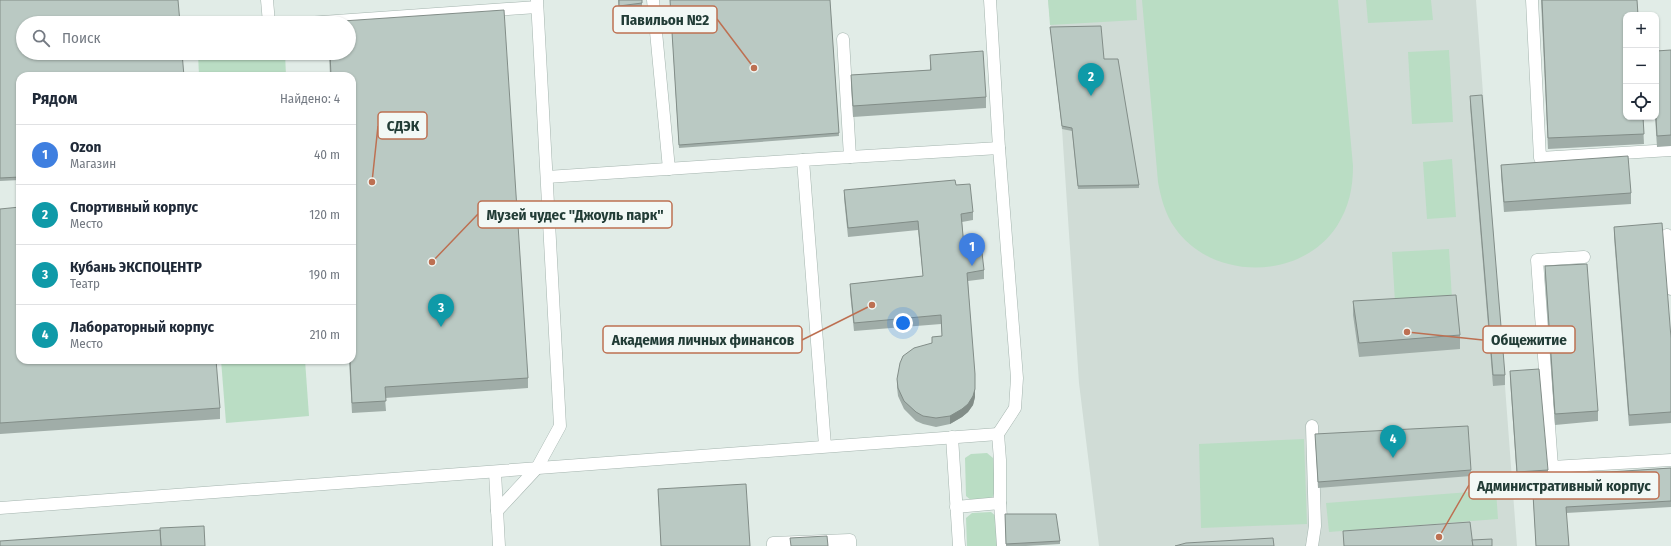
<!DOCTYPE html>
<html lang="ru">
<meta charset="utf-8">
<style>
:root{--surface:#fff;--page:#f6f6f7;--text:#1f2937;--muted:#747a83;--line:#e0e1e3;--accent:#7d5147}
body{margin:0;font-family:"Fira Sans Condensed",sans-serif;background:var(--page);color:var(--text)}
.controls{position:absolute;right:12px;top:12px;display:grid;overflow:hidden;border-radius:8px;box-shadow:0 1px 3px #0004}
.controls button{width:36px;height:36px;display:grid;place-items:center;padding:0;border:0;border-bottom:1px solid var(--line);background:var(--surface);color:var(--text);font:20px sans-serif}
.you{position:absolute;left:903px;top:323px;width:14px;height:14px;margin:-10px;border:3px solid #fff;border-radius:50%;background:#1a73e8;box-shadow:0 0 0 6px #1a73e833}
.badge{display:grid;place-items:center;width:26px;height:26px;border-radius:50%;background:var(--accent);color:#fff;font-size:13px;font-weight:700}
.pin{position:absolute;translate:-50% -33px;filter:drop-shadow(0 1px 2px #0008)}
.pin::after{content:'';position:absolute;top:21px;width:14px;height:12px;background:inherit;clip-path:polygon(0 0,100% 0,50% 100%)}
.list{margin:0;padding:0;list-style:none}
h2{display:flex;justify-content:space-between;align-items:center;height:52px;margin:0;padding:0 16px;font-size:17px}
h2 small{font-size:13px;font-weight:400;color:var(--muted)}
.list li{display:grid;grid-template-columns:26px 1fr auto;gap:12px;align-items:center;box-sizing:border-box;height:60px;padding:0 16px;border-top:1px solid var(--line)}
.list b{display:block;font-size:15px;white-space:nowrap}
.list p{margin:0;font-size:13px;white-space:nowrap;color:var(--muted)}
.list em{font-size:13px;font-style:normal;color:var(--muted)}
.icon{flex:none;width:22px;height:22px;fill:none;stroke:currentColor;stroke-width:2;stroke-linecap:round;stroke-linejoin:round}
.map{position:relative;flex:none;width:1671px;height:546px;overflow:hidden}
.search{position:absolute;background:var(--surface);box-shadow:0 1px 3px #0004;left:16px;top:16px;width:340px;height:44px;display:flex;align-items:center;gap:10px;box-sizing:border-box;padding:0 14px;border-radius:22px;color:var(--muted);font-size:15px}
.panel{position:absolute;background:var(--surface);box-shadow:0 1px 3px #0004;left:16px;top:72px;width:340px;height:292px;border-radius:12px}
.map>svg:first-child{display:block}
.built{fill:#d0dcd6}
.green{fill:#baddc4}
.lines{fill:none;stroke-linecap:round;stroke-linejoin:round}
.minor-casing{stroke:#a4b4ae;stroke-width:13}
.minor{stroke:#fff;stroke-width:12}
.wall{fill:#a0ada8}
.shaded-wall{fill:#828d88}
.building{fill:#bac9c3;stroke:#828d88}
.leader{fill:none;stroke:#bd7052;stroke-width:1.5}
.callout-dot{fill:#bd7052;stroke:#f2f8f5;stroke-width:1.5}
.callout{fill:#f2f8f5;stroke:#bd7052;stroke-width:1.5}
.callout-label{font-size:15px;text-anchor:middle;font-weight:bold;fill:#223c36}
</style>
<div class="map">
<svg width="1671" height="546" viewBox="0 0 1671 546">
<rect width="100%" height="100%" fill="#e1ece7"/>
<!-- built -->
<polygon class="built" points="1048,0 1476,0 1517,546 1099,546 1079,383 1062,129"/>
<!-- green -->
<g class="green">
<polygon points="1048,0 1136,0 1137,20 1050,25"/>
<path d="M 1142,0 L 1338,0 L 1353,166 C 1353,188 1349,207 1337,226 C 1301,281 1212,281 1175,228 C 1165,214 1161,198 1158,182 Z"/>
<polygon points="1366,0 1431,0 1433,20 1368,23"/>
<polygon points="195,16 213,23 195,23"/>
<polygon points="1449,50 1453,122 1412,124 1408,52"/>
<polygon points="198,53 285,53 286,76 199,76"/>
<polygon points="1452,159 1456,217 1427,219 1423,162"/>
<polygon points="1449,249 1452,299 1395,302 1392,252"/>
<polygon points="221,360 305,360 309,416 226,423"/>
<polygon points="1304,439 1307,524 1201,528 1199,444"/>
<polygon points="987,453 993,458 995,491 991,501 972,501 966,496 965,458 971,454"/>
<polygon points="1496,490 1498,519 1329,532 1326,503"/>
<polygon points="991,512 997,517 999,546 967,546 966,518 972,513"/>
</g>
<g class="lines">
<defs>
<g id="minor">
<polyline points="267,0 269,23"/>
<polyline points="653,0 669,169"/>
<polyline points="990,0 999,148 1017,378 1015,408 998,434 1000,460 1000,503 1003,546"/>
<polyline points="1532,0 1540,158 1671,150"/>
<polyline points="308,23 537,7"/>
<polyline points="850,157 999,148"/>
<polyline points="547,177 803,160"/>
<polyline points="1667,235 1671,289"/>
<polyline points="1584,257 1537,260 1552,467 1671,460"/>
<polyline points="1312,426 1315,526 1312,546"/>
<polyline points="952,437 959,546"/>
<polyline points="825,446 803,160 850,157 843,39"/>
<polyline points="495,472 499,546"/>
<polyline points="956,507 1000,503"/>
<polyline points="0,508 998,434"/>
<polyline points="497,511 537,468 560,426 537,0"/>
<polyline points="773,546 773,543 850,540 850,546"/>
</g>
</defs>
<!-- minor casing -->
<use href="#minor" class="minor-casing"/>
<!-- minor -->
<use href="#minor" class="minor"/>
</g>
<!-- wall -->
<g class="wall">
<polygon points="0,0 20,76 20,180 0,181"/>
<polygon points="618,0 642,0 642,8 619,11"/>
<polygon points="670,0 830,0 839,136 679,148"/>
<polygon points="1541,0 1637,0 1644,144 1548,149"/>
<polygon points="1050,27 1104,59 1139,185 1139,188 1078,189 1072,131 1062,129"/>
<polygon points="1671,50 1671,146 1657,147 1655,117 1656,117"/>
<polygon points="329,53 349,53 528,378 528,388 385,398 386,411 352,413 349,360 352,360 352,76 330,76"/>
<polygon points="930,55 986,97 986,108 853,117 851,86 851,75 930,70"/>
<polygon points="1470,96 1505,375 1505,385 1493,386 1470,106"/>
<polygon points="1501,165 1631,193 1631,204 1504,212 1501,175"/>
<polygon points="956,185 973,212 973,220 962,222 964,246 984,270 984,279 968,281 975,397 973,405 968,412 962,417 950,424 936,427 923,424 916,421 904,409 898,396 897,387 897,379 932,343 932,337 942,336 941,324 854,331 850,292 850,284 923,276 918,230 848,237 844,198 844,190"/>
<polygon points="0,209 220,408 220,419 0,434"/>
<polygon points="1614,227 1671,338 1671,423 1629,426 1614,237"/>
<polygon points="1545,266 1598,411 1598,421 1555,425 1545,277"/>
<polygon points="1353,301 1460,335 1460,349 1359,357 1353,315"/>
<polygon points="1510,371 1548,470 1548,476 1671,468 1671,507 1566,513 1569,546 1536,546 1532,480 1517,481 1510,379"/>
<polygon points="1315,434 1471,470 1471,476 1318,488"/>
<polygon points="658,489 750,546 661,546"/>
<polygon points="1005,514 1060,541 1060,544 1026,546 1006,546"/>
</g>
<!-- shaded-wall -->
<polygon class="shaded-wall" points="975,374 975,397 973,405 968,412 962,417 950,424 950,416"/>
<!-- building -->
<g class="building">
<polygon points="0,0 178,0 180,23 23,23 23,53 182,53 184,76 20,76 20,177 0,178"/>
<polygon points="619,0 642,0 642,3 619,6"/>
<polygon points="670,0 830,0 839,133 679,145"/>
<polygon points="1542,0 1637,0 1638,15 1626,15 1626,117 1643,117 1644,134 1548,138"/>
<polygon points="504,10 528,378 385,387 386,401 352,403 350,360 352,360 352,76 331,76 330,53 349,53 349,23 328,23 328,22"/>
<polygon points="1101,26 1104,59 1118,59 1139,185 1078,186 1072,128 1062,126 1050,27"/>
<polygon points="1671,50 1671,135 1657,136 1656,117 1656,51"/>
<polygon points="983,51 986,97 853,106 851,75 931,70 930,55"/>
<polygon points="1482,95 1505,375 1493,375 1470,96"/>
<polygon points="1628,156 1631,193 1504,202 1501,165"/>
<polygon points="955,180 956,185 970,184 973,212 961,214 964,246 981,244 984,270 967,273 975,374 975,389 973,396 968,404 962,409 950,416 936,418 923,416 916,412 904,401 898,388 897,379 900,363 903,356 914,348 932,343 932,337 942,336 941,315 854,323 850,284 923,276 918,221 848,228 844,190"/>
<polygon points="20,207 20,360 216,360 220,408 0,423 0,209"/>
<polygon points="1662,223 1671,338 1671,412 1629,415 1614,227"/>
<polygon points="1587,264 1598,411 1555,414 1545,266"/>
<polygon points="1456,295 1460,335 1359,343 1353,301"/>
<polygon points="1539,369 1548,470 1517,472 1510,371"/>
<polygon points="1468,426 1471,470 1318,482 1315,434"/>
<polygon points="1671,468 1671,501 1566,507 1569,546 1536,546 1532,477"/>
<polygon points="746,484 750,546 661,546 658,489"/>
<polygon points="1005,514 1056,514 1060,541 1006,544"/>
<polygon points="1470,522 1473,546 1344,546 1343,531"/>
<polygon points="204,526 205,546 161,546 160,528"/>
<polygon points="160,530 161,546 0,546 0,541"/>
<polygon points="827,536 828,546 791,546 790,538"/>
<polygon points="1273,538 1274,546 1175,546 1186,543"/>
<polygon points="1492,539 1492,546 1473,546 1472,540"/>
</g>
<!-- callouts -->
<path class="leader" d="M754 68L717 19M372 182L378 126M432 262L478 214M1407 332L1483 340M872 305L802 340M1439 537L1469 485"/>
<g class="callout-dot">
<circle cx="754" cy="68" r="4"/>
<circle cx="372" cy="182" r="4"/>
<circle cx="432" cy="262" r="4"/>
<circle cx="1407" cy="332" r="4"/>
<circle cx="872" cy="305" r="4"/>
<circle cx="1439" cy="537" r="4"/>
</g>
<g class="callout">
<rect x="613" y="6" width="104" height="27" rx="4"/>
<rect x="378" y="112" width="49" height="27" rx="4"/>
<rect x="478" y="201" width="194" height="27" rx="4"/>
<rect x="1483" y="326" width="92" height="27" rx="4"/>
<rect x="603" y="326" width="199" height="27" rx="4"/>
<rect x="1469" y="472" width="190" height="27" rx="4"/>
</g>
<g class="callout-label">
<text x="665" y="25">Павильон №2</text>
<text x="403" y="131">СДЭК</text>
<text x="575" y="220">Музей чудес "Джоуль парк"</text>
<text x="1529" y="345">Общежитие</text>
<text x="703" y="345">Академия личных финансов</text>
<text x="1564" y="491">Административный корпус</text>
</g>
</svg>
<div class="controls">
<button>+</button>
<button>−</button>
<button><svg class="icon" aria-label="locate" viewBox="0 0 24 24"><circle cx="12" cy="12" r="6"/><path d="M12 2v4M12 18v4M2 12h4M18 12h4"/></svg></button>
</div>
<div class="you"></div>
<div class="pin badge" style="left:972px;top:266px;background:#3f7fe0">1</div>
<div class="pin badge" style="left:1091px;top:96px;background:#0f9aa8">2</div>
<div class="pin badge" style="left:441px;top:327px;background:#0f9aa8">3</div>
<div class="pin badge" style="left:1393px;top:458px;background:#0f9aa8">4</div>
<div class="search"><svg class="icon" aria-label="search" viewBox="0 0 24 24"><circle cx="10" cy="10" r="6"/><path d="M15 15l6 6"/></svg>Поиск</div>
<section class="panel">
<h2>Рядом<small>Найдено: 4</small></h2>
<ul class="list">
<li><span class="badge" style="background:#3f7fe0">1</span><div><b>Ozon</b><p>Магазин</p></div><em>40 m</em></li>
<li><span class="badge" style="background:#0f9aa8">2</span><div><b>Спортивный корпус</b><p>Место</p></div><em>120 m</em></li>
<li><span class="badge" style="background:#0f9aa8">3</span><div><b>Кубань ЭКСПОЦЕНТР</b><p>Театр</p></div><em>190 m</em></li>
<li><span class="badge" style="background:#0f9aa8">4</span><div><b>Лабораторный корпус</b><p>Место</p></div><em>210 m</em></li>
</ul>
</section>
</div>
